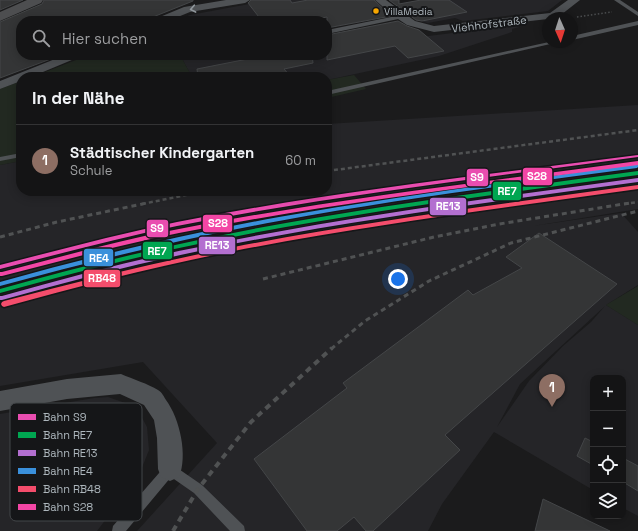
<!DOCTYPE html>
<html lang="de">
<meta charset="utf-8">
<style>
:root{--surface:#141415;--page:#212122;--text:#f1f3f6;--muted:#9d9ea0;--line:#333334;--accent:#db2777}
body{margin:0;font-family:"Space Grotesk",sans-serif;background:var(--page);color:var(--text)}
.controls{position:absolute;right:12px;bottom:12px;display:grid;overflow:hidden;border-radius:8px;box-shadow:0 2px 10px #0003}
.controls button{width:36px;height:36px;display:grid;place-items:center;padding:0;border:0;border-bottom:1px solid var(--line);background:var(--surface);color:var(--text);font:20px sans-serif}
.compass{position:absolute;left:542px;top:12px;width:36px;height:36px;border-radius:50%;background:var(--surface);box-shadow:0 2px 10px #0003;rotate:177deg}
.you{position:absolute;left:398px;top:279px;width:14px;height:14px;margin:-10px;border:3px solid #fff;border-radius:50%;background:#1a73e8;box-shadow:0 0 0 6px #1a73e833}
.badge{display:grid;place-items:center;width:26px;height:26px;border-radius:50%;background:var(--accent);color:#fff;font-size:13px;font-weight:700}
.pin{position:absolute;translate:-50% -33px;filter:drop-shadow(0 1px 2px #0008)}
.pin::after{content:'';position:absolute;top:21px;width:14px;height:12px;background:inherit;clip-path:polygon(0 0,100% 0,50% 100%)}
.list{margin:0;padding:0;list-style:none}
h2{display:flex;justify-content:space-between;align-items:center;height:52px;margin:0;padding:0 16px;font-size:17px}
h2 small{font-size:13px;font-weight:400;color:var(--muted)}
.list li{display:grid;grid-template-columns:26px 1fr auto;gap:12px;align-items:center;box-sizing:border-box;height:72px;padding:0 16px;border-top:1px solid var(--line)}
.list b{display:block;font-size:15px;white-space:nowrap}
.list p{margin:0;font-size:13px;white-space:nowrap;color:var(--muted)}
.list em{font-size:13px;font-style:normal;color:var(--muted)}
.icon{flex:none;width:22px;height:22px;fill:none;stroke:currentColor;stroke-width:2;stroke-linecap:round;stroke-linejoin:round}
.map{position:relative;flex:none;width:638px;height:531px;overflow:hidden}
.search{position:absolute;background:var(--surface);box-shadow:0 2px 10px #0003;left:16px;top:16px;width:316px;height:44px;display:flex;align-items:center;gap:10px;box-sizing:border-box;padding:0 14px;border-radius:16px;color:var(--muted);font-size:15px}
.panel{position:absolute;background:var(--surface);box-shadow:0 2px 10px #0003;left:16px;top:72px;width:316px;height:124px;border-radius:16px}
.map>svg:first-child{display:block}
.built{fill:#252528;fill-rule:evenodd}
.green{fill:#222921}
.building{fill:#343536;stroke:#444648}
.lines{fill:none;stroke-linecap:round;stroke-linejoin:round}
.path{stroke:#4b4d4f;stroke-width:1.5;stroke-dasharray:1.5 2;stroke-linecap:butt}
.service{fill:#4f5255;fill-rule:evenodd}
.minor{fill:#4f5255;fill-rule:evenodd}
.primary{fill:#4d4e50;fill-rule:evenodd}
.rail-far2{stroke:#505253;stroke-width:2.5;stroke-dasharray:4 3;stroke-linecap:butt}
.rail-far1{stroke:#505253;stroke-width:3;stroke-dasharray:5 4;stroke-linecap:butt}
.rail{stroke:#505253;stroke-width:4;stroke-dasharray:6 5;stroke-linecap:butt}
.rail-1-casing{stroke:#151618;stroke-width:3}
.rail-2-casing{stroke:#151618;stroke-width:3}
.rail-3-casing{stroke:#151618;stroke-width:3}
.rail-4-casing{stroke:#151618;stroke-width:3}
.rail-5-casing{stroke:#151618;stroke-width:3}
.rail-6-casing{stroke:#151618;stroke-width:3}
.rail-1{fill:#e94db0;fill-rule:evenodd}
.rail-2{fill:#00a651;fill-rule:evenodd}
.rail-3{fill:#b36fd0;fill-rule:evenodd}
.rail-4{fill:#3a90db;fill-rule:evenodd}
.rail-5{fill:#f44d6c;fill-rule:evenodd}
.rail-6{fill:#f346a5;fill-rule:evenodd}
.oneway{stroke:#91989d}
.bus-dot{fill:#f7a600;stroke:#151618;stroke-width:1.5}
.labels{text-anchor:middle;stroke-width:4;stroke-linejoin:round;paint-order:stroke}
.far-bus-label{font-size:10px;fill:#adb6bc;stroke:#151618;text-anchor:start}
.far-street-label{font-size:11px;fill:#adb6bc;stroke:#151618}
.key{fill:#151618;stroke:#434649;stroke-width:1}
.key-label{font-size:11px;fill:#adb6bc}
.line-badge{stroke:#151618;stroke-width:1.5}
.badge-label{font-size:11px;text-anchor:middle;font-weight:bold;fill:#fff}
</style>
<div class="map">
<svg width="638" height="531" viewBox="0 0 638 531">
<rect width="100%" height="100%" fill="#1b1b1c"/>
<!-- built -->
<g class="built">
<polygon points="271,0 342,0 308,12 316,21 175,21 190,15"/>
<polygon points="419,0 562,0 548,11 463,21 455,18 428,23 424,22 401,4"/>
<polygon points="518,25 519,27 512,29 512,32 439,56 327,80 327,77 192,77 180,55 327,55 412,38"/>
<path d="M 638,105 L 638,209 L 533,226 L 621,213 L 638,232 L 638,285 L 606,305 L 638,325 L 638,516 L 623,508 L 623,378 L 593,378 L 593,490 L 494,432 L 442,504 L 428,531 L 137,531 L 217,443 L 143,362 L 0,386 L 0,165 L 21,161 L 21,191 L 327,191 L 327,124 ZM 605,306 L 591,322 L 563,346 L 529,381 L 497,427 L 520,384 Z"/>
<polygon points="108,397 128,404 139,412 147,427 149,450 139,475 97,531 0,531 0,414 94,398"/>
</g>
<!-- green -->
<g class="green">
<polygon points="89,55 180,55 192,77 32,77"/>
<polygon points="354,75 366,89 327,98 327,80"/>
<polygon points="21,81 21,161 0,165 0,89"/>
<polygon points="638,286 638,325 606,305"/>
</g>
<!-- building -->
<g class="building">
<polygon points="0,0 23,0 0,10"/>
<polygon points="44,0 193,0 193,1 143,21 21,21 21,55 56,55 56,57 0,78 0,22 42,4"/>
<polygon points="251,0 290,0 292,3 308,0 374,0 391,16 327,28 327,17 307,21 262,21 248,3"/>
<polygon points="389,0 399,0 399,4 421,0 449,0 467,12 422,21 416,20"/>
<polygon points="398,21 407,26 419,30 444,51 408,58 395,46 327,60 327,35"/>
<polygon points="268,55 312,55 313,63 284,69 291,77 198,77 197,69"/>
<polygon points="539,233 617,284 445,435 460,450 373,531 366,531 354,517 337,531 307,531 254,459 347,388 343,383 468,290 473,295 522,268 506,257"/>
<polygon points="585,438 593,442 593,465 577,456"/>
<polygon points="623,458 638,466 638,491 623,482"/>
<polygon points="543,499 610,531 535,531"/>
</g>
<g class="lines">
<!-- path -->
<polyline class="path" points="577,17 612,12"/>
<!-- service -->
<g class="service">
<polygon points="614,0 620,0 638,12 638,16"/>
<polygon points="401,15 403,16 403,18 327,34 327,30"/>
<polygon points="638,21 638,25 572,40 572,36"/>
<polygon points="549,42 559,42 327,95 327,91"/>
<polygon points="21,153 21,157 0,161 0,157"/>
<polygon points="170,463 202,485 244,526 245,531 230,531 194,493 171,477 126,531 112,531 113,526 166,465"/>
</g>
<!-- minor -->
<g class="minor">
<polygon points="226,0 250,0 245,3 190,12 168,21 154,21 155,19 184,7"/>
<polygon points="375,0 386,0 415,21 434,26 550,13 568,0 580,0 557,18 434,32 407,25 395,17"/>
<polygon points="65,55 81,55 79,57 31,77 21,77 21,81 0,89 0,81"/>
<path d="M 121,374 C 133,379 148,384 158,390 C 162,392 164,397 166,400 C 180,419 188,456 179,477 L 170,481 L 161,477 L 158,469 L 157,438 L 154,420 L 144,405 L 120,394 L 67,399 L 0,411 L 0,391 L 67,379 Z"/>
</g>
<!-- primary -->
<polygon class="primary" points="27,0 43,0 41,3 0,21 0,12"/>
<!-- rail-far2 -->
<g class="rail-far2">
<polyline points="327,171 638,130"/>
<polyline points="142,204 206,191"/>
<polyline points="624,204 638,202"/>
</g>
<!-- rail-far1 -->
<g class="rail-far1">
<polyline points="0,237 57,222 147,203"/>
<polyline points="263,279 434,237 499,224 630,203"/>
<polyline points="331,349 365,321 429,281 511,243 638,211"/>
</g>
<!-- rail -->
<polyline class="rail" points="173,531 198,489 251,422 332,348"/>
<defs>
<path id="rail-1" d="M 638,155 L 638,157 C 484,178 330,196 177,226 C 118,238 59,254 0,269 L 0,265 C 59,250 118,234 177,222 C 330,192 484,175 638,155 Z"/>
<path id="rail-2" d="M 638,171 L 638,175 C 493,195 347,213 203,243 C 134,257 67,275 0,293 L 0,289 C 67,270 135,253 203,239 C 347,209 493,191 638,171 Z"/>
<path id="rail-3" d="M 638,178 L 638,182 C 493,202 347,220 204,250 C 136,264 69,281 2,300 L 0,300 L 0,296 L 2,296 C 69,277 136,259 204,246 C 348,216 493,198 638,178 Z"/>
<path id="rail-4" d="M 637,164 L 638,165 L 638,167 L 637,168 C 518,184 398,199 279,221 C 185,238 92,261 0,286 L 0,282 C 92,256 185,234 279,217 C 398,196 518,181 637,164 Z"/>
<path id="rail-5" d="M 638,185 L 638,189 C 503,208 368,225 234,251 C 157,266 80,286 4,307 L 2,306 L 1,304 L 2,302 L 4,301 C 80,281 157,262 234,247 C 368,221 503,204 638,185 Z"/>
<path id="rail-6" d="M 638,161 L 638,165 C 485,185 331,203 179,233 C 119,245 61,261 2,276 L 0,276 L 0,272 L 2,272 C 61,257 119,240 179,229 C 331,199 485,182 638,161 Z"/>
</defs>
<!-- rail-1 casing -->
<use href="#rail-1" class="rail-1-casing"/>
<!-- rail-2 casing -->
<use href="#rail-2" class="rail-2-casing"/>
<!-- rail-3 casing -->
<use href="#rail-3" class="rail-3-casing"/>
<!-- rail-4 casing -->
<use href="#rail-4" class="rail-4-casing"/>
<!-- rail-5 casing -->
<use href="#rail-5" class="rail-5-casing"/>
<!-- rail-6 casing -->
<use href="#rail-6" class="rail-6-casing"/>
<!-- rail-1 -->
<use href="#rail-1" class="rail-1"/>
<!-- rail-2 -->
<use href="#rail-2" class="rail-2"/>
<!-- rail-3 -->
<use href="#rail-3" class="rail-3"/>
<!-- rail-4 -->
<use href="#rail-4" class="rail-4"/>
<!-- rail-5 -->
<use href="#rail-5" class="rail-5"/>
<!-- rail-6 -->
<use href="#rail-6" class="rail-6"/>
</g>
<!-- one-way arrows -->
<defs><path id="oneway-chevron" d="M-2-3.5L2.5 0L-2 3.5" fill="none" stroke-width="1.6" stroke-linecap="round" stroke-linejoin="round"/></defs>
<use class="oneway" href="#oneway-chevron" transform="translate(193 9) rotate(169)"/>
<!-- markers -->
<circle class="bus-dot" cx="376" cy="11" r="3.5"/>
<g class="labels">
<!-- far-bus labels -->
<g class="far-bus-label">
<text x="384" y="15">VillaMedia</text>
</g>
<!-- far-street labels -->
<g class="far-street-label">
<text transform="translate(489 24) rotate(-7)" y="4">Viehhofstraße</text>
</g>
</g>
<!-- legend -->
<rect x="10" y="403" width="132" height="118" rx="6" class="key"/>
<rect x="18" y="414" width="18" height="6" fill="#e94db0"/>
<rect x="18" y="432" width="18" height="6" fill="#00a651"/>
<rect x="18" y="450" width="18" height="6" fill="#b36fd0"/>
<rect x="18" y="468" width="18" height="6" fill="#3a90db"/>
<rect x="18" y="486" width="18" height="6" fill="#f44d6c"/>
<rect x="18" y="504" width="18" height="6" fill="#f346a5"/>
<g class="key-label">
<text x="43" y="421">Bahn S9</text>
<text x="43" y="439">Bahn RE7</text>
<text x="43" y="457">Bahn RE13</text>
<text x="43" y="475">Bahn RE4</text>
<text x="43" y="493">Bahn RB48</text>
<text x="43" y="511">Bahn S28</text>
</g>
<g class="line-badge">
<rect x="522" y="167" width="31" height="19" rx="4" fill="#f346a5"/>
<rect x="466" y="168" width="23" height="19" rx="4" fill="#e94db0"/>
<rect x="492" y="181" width="30" height="20" rx="4" fill="#00a651"/>
<rect x="429" y="197" width="38" height="19" rx="4" fill="#b36fd0"/>
<rect x="202" y="214" width="31" height="19" rx="4" fill="#f346a5"/>
<rect x="146" y="219" width="23" height="19" rx="4" fill="#e94db0"/>
<rect x="198" y="236" width="38" height="19" rx="4" fill="#b36fd0"/>
<rect x="142" y="241" width="31" height="19" rx="4" fill="#00a651"/>
<rect x="83" y="248" width="31" height="19" rx="4" fill="#3a90db"/>
<rect x="83" y="269" width="38" height="19" rx="4" fill="#f44d6c"/>
</g>
<g class="badge-label">
<text x="537" y="180">S28</text>
<text x="477" y="181">S9</text>
<text x="507" y="195">RE7</text>
<text x="448" y="210">RE13</text>
<text x="218" y="227">S28</text>
<text x="157" y="232">S9</text>
<text x="217" y="249">RE13</text>
<text x="157" y="255">RE7</text>
<text x="99" y="262">RE4</text>
<text x="102" y="282">RB48</text>
</g>
</svg>
<div class="controls">
<button>+</button>
<button>−</button>
<button><svg class="icon" aria-label="locate" viewBox="0 0 24 24"><circle cx="12" cy="12" r="6"/><path d="M12 2v4M12 18v4M2 12h4M18 12h4"/></svg></button>
<button><svg class="icon" aria-label="layers" viewBox="0 0 24 24"><path d="M12 4l9 5-9 5-9-5zM3 14l9 5 9-5"/></svg></button>
</div>
<svg class="compass" viewBox="-18 -18 36 36"><path d="M0-13l5 13h-10z" fill="#e53935"/><path d="M0 13l5-13h-10z" fill="#9d9ea0"/></svg>
<div class="you"></div>
<div class="pin badge" style="left:552px;top:407px;background:#8d6e63">1</div>
<div class="search"><svg class="icon" aria-label="search" viewBox="0 0 24 24"><circle cx="10" cy="10" r="6"/><path d="M15 15l6 6"/></svg>Hier suchen</div>
<section class="panel">
<h2>In der Nähe<small></small></h2>
<ul class="list">
<li><span class="badge" style="background:#8d6e63">1</span><div><b>Städtischer Kindergarten</b><p>Schule</p></div><em>60 m</em></li>
</ul>
</section>
</div>
